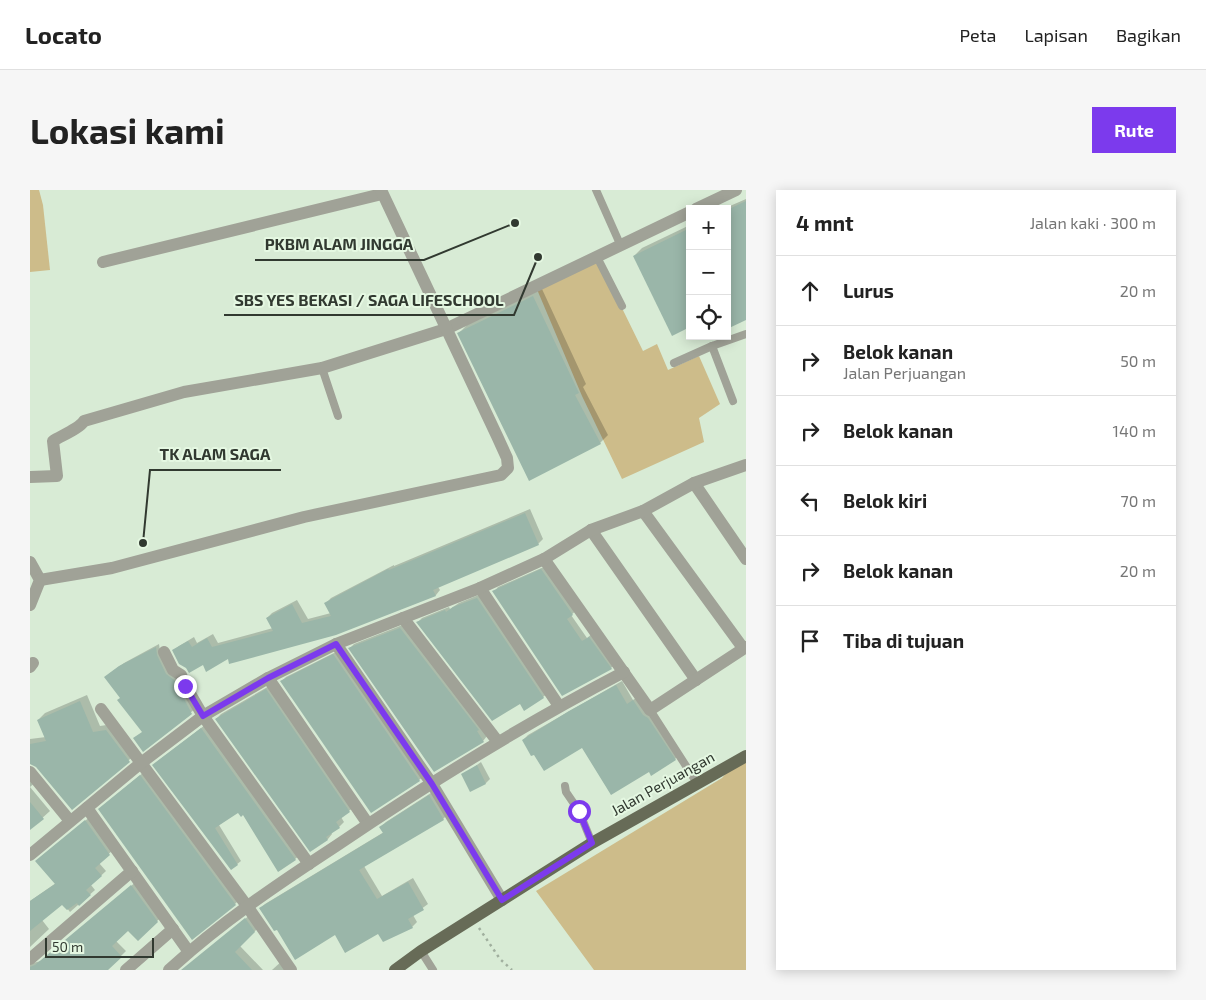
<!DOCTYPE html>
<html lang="id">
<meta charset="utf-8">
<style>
:root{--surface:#fff;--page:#f6f6f6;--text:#222;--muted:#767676;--line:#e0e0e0;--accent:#7c3aed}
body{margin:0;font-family:"Exo 2",sans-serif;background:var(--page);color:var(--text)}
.controls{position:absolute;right:15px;top:15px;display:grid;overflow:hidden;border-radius:0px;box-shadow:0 2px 12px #0003}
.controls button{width:45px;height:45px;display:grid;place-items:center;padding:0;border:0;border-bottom:1px solid var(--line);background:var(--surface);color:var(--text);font:25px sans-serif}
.scale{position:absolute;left:15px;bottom:12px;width:109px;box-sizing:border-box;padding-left:5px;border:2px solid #313930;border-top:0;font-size:14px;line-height:18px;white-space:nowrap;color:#313930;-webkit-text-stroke:4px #e5f8e2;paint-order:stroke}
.stop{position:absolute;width:15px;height:15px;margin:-11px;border:4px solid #7c3aed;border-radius:50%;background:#fff}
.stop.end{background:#7c3aed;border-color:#fff;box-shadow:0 1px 5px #0008}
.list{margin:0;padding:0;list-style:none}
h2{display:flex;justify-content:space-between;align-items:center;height:65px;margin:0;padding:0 20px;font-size:21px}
h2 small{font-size:16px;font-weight:400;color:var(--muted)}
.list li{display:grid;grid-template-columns:32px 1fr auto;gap:15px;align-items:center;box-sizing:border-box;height:70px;padding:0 20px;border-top:1px solid var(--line)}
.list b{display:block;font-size:19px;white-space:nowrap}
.list p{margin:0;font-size:16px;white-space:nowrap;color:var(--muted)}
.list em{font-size:16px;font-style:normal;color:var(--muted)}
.icon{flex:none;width:28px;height:28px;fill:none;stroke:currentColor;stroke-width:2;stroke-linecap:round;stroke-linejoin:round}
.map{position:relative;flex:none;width:716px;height:780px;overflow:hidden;border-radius:0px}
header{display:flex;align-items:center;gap:30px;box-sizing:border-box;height:70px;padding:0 25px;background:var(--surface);border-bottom:1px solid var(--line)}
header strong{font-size:24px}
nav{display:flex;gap:28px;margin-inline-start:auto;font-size:18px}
.intro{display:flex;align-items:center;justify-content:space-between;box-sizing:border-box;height:120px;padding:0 30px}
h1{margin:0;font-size:35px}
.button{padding:12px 22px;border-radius:0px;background:var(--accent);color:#fff;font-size:18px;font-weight:700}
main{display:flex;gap:30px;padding:0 30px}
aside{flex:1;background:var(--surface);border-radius:0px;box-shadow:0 2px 12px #0003}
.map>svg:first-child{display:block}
.green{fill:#cdbc8a}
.shadow{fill:#0003}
.building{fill:#9ab6a9}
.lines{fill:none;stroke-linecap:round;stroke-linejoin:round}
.path{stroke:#a0af9e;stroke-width:2.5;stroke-dasharray:2.5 4;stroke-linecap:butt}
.lane{stroke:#a0a297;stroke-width:8}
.street{stroke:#a0a297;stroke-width:12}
.primary{stroke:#676b57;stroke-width:12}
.route{stroke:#7c3aed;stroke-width:6}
.labels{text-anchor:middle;stroke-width:4;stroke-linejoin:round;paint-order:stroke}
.street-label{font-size:15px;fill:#313930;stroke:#e5f8e2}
.leader{fill:none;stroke:#313930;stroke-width:2}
.callout-dot{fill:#313930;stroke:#e5f8e2;stroke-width:2}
.callout-label{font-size:16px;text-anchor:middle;font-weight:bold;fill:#313930;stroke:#e5f8e2;stroke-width:4;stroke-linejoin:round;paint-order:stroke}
</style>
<header>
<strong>Locato</strong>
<nav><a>Peta</a><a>Lapisan</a><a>Bagikan</a></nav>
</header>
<div class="intro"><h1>Lokasi kami</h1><a class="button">Rute</a></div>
<main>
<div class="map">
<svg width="716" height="780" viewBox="0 0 716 780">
<rect width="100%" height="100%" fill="#d8ebd5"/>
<!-- green -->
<g class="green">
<polygon points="0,0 9,0 13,15 20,80 0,82"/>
<polygon points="567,67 613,161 627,154 638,180 669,166 690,214 669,228 674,252 592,289 552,206 506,97"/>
<polygon points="716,566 716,780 564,780 506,701 692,588 708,570"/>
</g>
<!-- shadow -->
<g class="shadow">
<polygon points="716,9 716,128 697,137 697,19 693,19"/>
<polygon points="660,35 660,136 604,66 612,58"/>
<polygon points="512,99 556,194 553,197 578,245 570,253 429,143 437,135"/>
<polygon points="500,319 513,349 508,354 408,397 410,400 406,405 306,444 199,468 144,460 149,456 164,447 167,453 183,444 188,453 243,438 237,428 242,423 267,410 278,429 301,423 296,413 301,408 364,375 364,376"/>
<polygon points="516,376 547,420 541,425 557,448 563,443 585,474 581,478 464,402 468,397"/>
<polygon points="451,404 518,503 513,507 490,513 388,432 392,428 419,417 420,419 429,413"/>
<polygon points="375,434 457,546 453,551 320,458 324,454"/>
<polygon points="129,454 130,461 148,487 165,519 113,560 113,542 91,508 79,484 94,473"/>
<polygon points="308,461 394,586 389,590 252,491 256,487"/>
<polygon points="592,491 603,510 609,506 650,564 645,569 552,557 504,563 493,550 498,545"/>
<polygon points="241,495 324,617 311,627 314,632 309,637 301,642 302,644 298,649 280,660 186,529 191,524"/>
<polygon points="57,505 70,536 83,534 106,564 42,618 7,576 0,573 0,549 16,547 8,530 15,523"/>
<polygon points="175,535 269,666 249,681 213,624 208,621 189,635 211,671 201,679 128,571"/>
<polygon points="451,572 460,589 456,593 441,600 433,585"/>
<polygon points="0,579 8,590 0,597 20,621 0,639"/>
<polygon points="114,582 209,710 205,714 73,616"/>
<polygon points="404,601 418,624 413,629 334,676 352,706 383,688 398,714 383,725 387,732 382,737 349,743 306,744 247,738 230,719 235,714 354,642 351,637 356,632"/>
<polygon points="61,626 84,659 69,673 76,681 61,695 65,700 40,722 33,713 12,730 19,739 0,757 0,711 26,693 12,666"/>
<polygon points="107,691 132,727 127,731 99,739 86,751 96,761 77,780 0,780 0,770 3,773 11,771"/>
<polygon points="221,724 230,736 210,756 233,780 153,780"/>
<polygon points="253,770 261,780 242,780"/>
</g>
<!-- building -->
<g class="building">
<polygon points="716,11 716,130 697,139 697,20"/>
<polygon points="660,38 660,137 642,146 603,66"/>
<polygon points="503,106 549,203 545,205 571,254 499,291 427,143"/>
<polygon points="495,323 509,355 403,400 406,406 306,445 199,474 198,469 176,482 173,475 159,483 156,478 149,474 142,460 158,451 162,457 177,448 182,457 243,441 236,428 262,414 272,433 301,426 294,413 358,379 359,380"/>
<polygon points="511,379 543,425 537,429 552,451 559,447 582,479 532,506 462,401"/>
<polygon points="447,408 514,508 494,521 490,514 462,531 386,432 415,420 416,422 423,417"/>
<polygon points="370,438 449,540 447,541 454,552 404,582 318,458"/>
<polygon points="126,457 127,465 136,484 144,490 162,524 113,562 103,548 112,542 87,510 90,508 74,487 89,476"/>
<polygon points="303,464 390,591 341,623 250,491"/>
<polygon points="586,495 597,514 603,510 613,525 618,528 646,570 621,586 619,582 581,605 552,558 514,581 504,565 501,566 492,550 539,521"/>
<polygon points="236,499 320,622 306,632 310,638 296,647 298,650 280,662 185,529"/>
<polygon points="50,511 63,542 76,540 100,572 42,620 6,577 0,574 0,554 16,551 7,530"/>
<polygon points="171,538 266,670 248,682 213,625 211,627 208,623 185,638 208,675 201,680 122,575"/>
<polygon points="447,575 456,594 440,602 431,584"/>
<polygon points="110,585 206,715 162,750 68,619"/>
<polygon points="399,605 414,630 329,680 347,709 378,692 394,720 378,729 383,738 353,752 348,744 315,763 305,745 265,770 247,740 244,741 229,718 353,643 349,637"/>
<polygon points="0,612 14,629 0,640"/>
<polygon points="55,630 80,665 65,678 72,686 56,700 61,705 49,716 47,713 37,720 32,715 0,741 0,711 25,694 5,671"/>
<polygon points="101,695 128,732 108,751 98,741 82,756 92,767 78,780 0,780 0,777 5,775"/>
<polygon points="215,728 225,742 205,762 222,780 151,780"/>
</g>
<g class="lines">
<!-- path -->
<polyline class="path" points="449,738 470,769 482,780"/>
<!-- lane -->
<g class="lane">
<polyline points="566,0 590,54"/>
<polyline points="567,67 592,116"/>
<polyline points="682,156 703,211"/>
<polyline points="644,173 682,156 716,144"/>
<polyline points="292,178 308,226"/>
<polyline points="620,520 667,593"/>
<polyline points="535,596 536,602 549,621 562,653"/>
<polyline points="391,761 403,780"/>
</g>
<!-- street -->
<g class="street">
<polyline points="666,19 706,0"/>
<polyline points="73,72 352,4"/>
<path d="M 0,287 L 27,286 L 23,251 C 31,246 50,238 54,231 L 154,202 L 292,178 L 416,139 L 660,22"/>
<polyline points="664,293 716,369"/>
<polyline points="613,321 713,458"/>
<polyline points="561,340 666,490"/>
<polyline points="514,369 620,520 716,457"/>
<polyline points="0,372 10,390 0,415"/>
<polyline points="10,390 82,378 274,327 471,285 478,278 477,268 467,246 351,0"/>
<polyline points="450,398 529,516"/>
<polyline points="373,428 468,552"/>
<polyline points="306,454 402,594 472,710"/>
<polyline points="134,462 143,480 151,485 155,495 173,526 279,674"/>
<polyline points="0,477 3,473"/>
<polyline points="238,488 338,634"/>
<polyline points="71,519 217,716 261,780"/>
<polyline points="0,582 40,631"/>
<polyline points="57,618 159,762"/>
<polyline points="0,665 111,573 173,526 238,488 306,454 450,398 514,369 561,340 613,321 664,293 716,275"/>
<polyline points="0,769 102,681"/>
<polyline points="96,780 143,739"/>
<path d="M 139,780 C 190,733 248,694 306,656 C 399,593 494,534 594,482"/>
</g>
<!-- primary -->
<polyline class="primary" points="365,780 391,761 562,653 716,566"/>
</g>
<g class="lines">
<!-- route -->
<polyline class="route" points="155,496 173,526 238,488 306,454 402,594 472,710 562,653 549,621"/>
</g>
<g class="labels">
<!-- street labels -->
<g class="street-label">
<text transform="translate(633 594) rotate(-29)" y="5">Jalan Perjuangan</text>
</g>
</g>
<!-- callouts -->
<path class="leader" d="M485 33L394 70H225M508 67L484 125H194M113 353L120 280H251"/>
<g class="callout-dot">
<circle cx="485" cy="33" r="5"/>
<circle cx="508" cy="67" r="5"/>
<circle cx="113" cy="353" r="5"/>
</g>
<g class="callout-label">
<text x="309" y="60">PKBM ALAM JINGGA</text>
<text x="339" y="116">SBS YES BEKASI / SAGA LIFESCHOOL</text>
<text x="185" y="270">TK ALAM SAGA</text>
</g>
</svg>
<div class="controls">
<button>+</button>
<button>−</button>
<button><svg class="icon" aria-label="locate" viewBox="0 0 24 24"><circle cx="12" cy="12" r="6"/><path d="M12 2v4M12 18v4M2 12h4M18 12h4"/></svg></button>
</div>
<div class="scale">50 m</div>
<div class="stop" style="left:549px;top:621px"></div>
<div class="stop end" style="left:155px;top:496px"></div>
</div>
<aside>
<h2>4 mnt<small>Jalan kaki · 300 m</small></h2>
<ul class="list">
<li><svg class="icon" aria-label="ahead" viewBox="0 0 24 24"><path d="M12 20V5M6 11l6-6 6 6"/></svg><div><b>Lurus</b></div><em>20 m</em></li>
<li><svg class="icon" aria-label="right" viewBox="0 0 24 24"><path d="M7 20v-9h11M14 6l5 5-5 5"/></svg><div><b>Belok kanan</b><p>Jalan Perjuangan</p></div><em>50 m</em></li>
<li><svg class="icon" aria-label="right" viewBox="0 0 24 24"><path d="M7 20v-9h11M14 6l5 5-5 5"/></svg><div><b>Belok kanan</b></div><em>140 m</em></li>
<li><svg class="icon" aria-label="left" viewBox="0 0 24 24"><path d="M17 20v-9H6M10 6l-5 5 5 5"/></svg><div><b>Belok kiri</b></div><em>70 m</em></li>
<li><svg class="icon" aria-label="right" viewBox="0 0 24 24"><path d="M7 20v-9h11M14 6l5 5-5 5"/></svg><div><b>Belok kanan</b></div><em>20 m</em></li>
<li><svg class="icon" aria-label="arrive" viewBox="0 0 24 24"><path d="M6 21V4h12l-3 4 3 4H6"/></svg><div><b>Tiba di tujuan</b></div></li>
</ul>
</aside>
</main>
